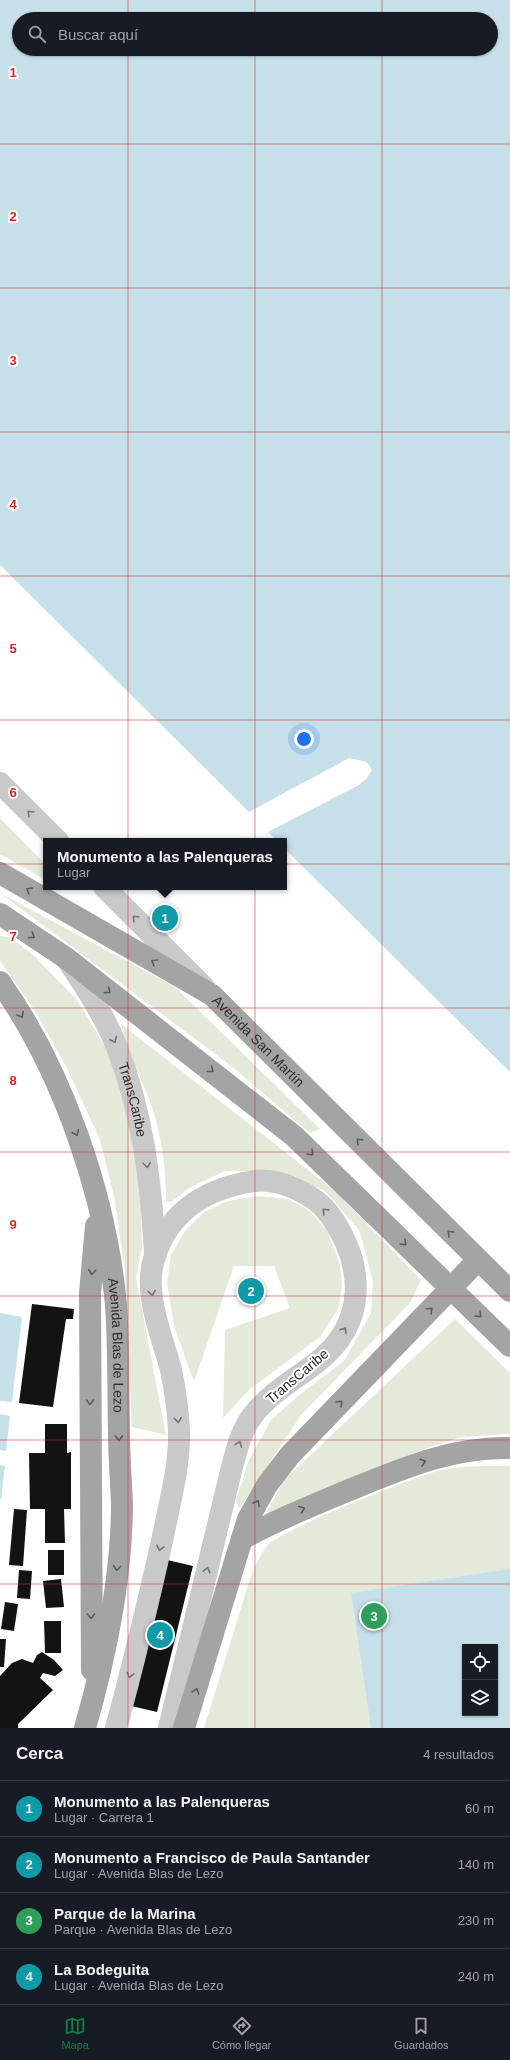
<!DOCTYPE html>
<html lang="es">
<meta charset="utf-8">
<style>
:root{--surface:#171b24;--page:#242831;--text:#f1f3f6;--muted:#9ea1a6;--line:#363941;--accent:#0b8043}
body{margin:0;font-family:Helvetica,sans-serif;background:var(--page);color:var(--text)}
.controls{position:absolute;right:12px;bottom:12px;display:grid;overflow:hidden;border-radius:0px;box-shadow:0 1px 3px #0004}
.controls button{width:36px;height:36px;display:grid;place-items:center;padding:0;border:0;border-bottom:1px solid var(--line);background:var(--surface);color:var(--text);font:20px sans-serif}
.you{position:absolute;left:304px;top:739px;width:14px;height:14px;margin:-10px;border:3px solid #fff;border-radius:50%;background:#1a73e8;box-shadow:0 0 0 6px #1a73e833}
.badge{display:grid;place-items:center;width:26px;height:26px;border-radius:50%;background:var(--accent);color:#fff;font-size:13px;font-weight:700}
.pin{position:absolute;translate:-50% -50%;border:2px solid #fff;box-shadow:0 1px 4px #0006}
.popup{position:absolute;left:43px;top:838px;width:244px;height:52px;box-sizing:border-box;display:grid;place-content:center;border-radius:0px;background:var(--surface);filter:drop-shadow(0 1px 3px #0005);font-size:13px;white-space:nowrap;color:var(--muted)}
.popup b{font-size:15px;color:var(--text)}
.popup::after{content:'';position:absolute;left:50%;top:100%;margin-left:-8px;border:8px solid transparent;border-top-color:var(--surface)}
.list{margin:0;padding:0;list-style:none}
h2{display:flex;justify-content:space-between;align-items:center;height:52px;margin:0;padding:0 16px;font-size:17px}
h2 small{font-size:13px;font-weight:400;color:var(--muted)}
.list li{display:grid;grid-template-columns:26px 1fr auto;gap:12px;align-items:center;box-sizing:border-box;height:56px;padding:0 16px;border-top:1px solid var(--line)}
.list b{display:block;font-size:15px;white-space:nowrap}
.list p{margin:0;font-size:13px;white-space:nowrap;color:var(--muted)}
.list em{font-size:13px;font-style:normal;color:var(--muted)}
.icon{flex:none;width:22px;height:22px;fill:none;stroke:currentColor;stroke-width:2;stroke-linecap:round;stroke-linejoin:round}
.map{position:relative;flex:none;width:510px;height:1728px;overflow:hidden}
.search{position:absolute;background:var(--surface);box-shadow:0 1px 3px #0004;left:12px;right:12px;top:12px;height:44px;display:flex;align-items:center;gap:10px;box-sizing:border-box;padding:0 14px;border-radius:22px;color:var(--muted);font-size:15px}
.sheet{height:276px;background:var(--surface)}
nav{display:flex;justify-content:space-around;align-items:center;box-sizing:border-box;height:56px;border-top:1px solid var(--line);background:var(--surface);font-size:11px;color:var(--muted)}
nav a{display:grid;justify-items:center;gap:2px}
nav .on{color:var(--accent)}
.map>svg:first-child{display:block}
.green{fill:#e4eada;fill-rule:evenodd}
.water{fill:#c6e0ea;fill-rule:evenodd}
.building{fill:#131313}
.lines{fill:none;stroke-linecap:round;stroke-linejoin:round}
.minor{stroke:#c9c9c9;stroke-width:22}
.major{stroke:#a4a4a4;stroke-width:22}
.oneway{stroke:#737373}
.oneway2{stroke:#5c5c5c}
.grid{fill:none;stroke:#d62828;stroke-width:1;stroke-opacity:0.55}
.labels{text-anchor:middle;stroke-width:4;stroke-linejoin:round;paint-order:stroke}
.street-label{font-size:14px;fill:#2c2c2c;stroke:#fff}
.grid-label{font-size:13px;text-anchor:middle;font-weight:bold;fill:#d62828;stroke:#fff;stroke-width:4;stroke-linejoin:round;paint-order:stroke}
</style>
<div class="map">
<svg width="510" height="1728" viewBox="0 0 510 1728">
<rect width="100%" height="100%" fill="#fff"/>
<!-- green -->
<g class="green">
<polygon points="0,818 46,865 46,880 0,854"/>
<polygon points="0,893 175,987 320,1129 310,1133 230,1065"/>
<polygon points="0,936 10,937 33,955 77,1000 108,1052 134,1121 140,1172 142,1247 136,1278 166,1435 132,1427 125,1272 114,1196 100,1140 67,1068 32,1006 0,961"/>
<path d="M 121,1024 L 335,1191 L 421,1280 L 410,1303 L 301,1415 L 239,1509 L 236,1500 L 249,1460 L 271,1420 L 303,1392 L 344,1361 L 371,1313 L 373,1281 L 359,1230 L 326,1192 L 295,1176 L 268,1171 L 225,1171 L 189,1188 L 171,1202 L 166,1201 C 166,1170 162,1137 152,1107 C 142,1079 128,1054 121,1024 Z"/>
<polygon points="259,1196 288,1199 310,1211 328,1232 340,1265 342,1285 339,1307 321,1336 249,1390 223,1418 225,1330 290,1308 274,1266 234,1266 194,1382 174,1326 167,1283 171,1255 185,1231 204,1212 228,1201"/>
<polygon points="455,1319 510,1373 510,1434 461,1437 424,1449 263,1519 284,1480"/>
<path d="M 510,1466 L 510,1728 L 204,1728 C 215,1692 226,1657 237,1621 C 245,1596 251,1567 267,1546 C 278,1531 414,1477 438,1471 C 462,1465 486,1466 510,1466 ZM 465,1647 L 495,1647 L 495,1713 L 465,1713 Z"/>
</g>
<!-- water -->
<g class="water">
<path d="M 0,0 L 510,0 L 510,1072 L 284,848 L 284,841 L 277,841 L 268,832 L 359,785 L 367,778 L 372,770 L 367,762 L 349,758 L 249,812 L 0,565 ZM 19,19 L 491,19 L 491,49 L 19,49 Z"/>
<polygon points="0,1313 22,1317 12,1402 0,1401"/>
<polygon points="0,1414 10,1416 6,1451 0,1450"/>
<polygon points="0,1465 5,1466 1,1499 0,1499"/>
<path d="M 510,1569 L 510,1728 L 371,1728 L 351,1593 ZM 465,1647 L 495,1647 L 495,1713 L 465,1713 Z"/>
</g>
<!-- building -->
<g class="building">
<polygon points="32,1304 74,1309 73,1319 66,1319 53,1407 19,1403"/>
<polygon points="45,1424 67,1424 67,1453 71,1452 71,1509 64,1509 65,1543 45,1543 45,1509 30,1509 29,1453 45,1453"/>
<polygon points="14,1509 27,1510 23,1566 9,1565"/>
<rect x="48" y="1550" width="16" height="25"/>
<polygon points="163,1559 193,1566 157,1712 127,1705"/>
<polygon points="19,1570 32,1571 30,1599 17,1598"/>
<polygon points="61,1579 64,1607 46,1608 43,1581"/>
<polygon points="5,1602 18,1604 14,1631 1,1629"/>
<polygon points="44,1621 61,1621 61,1653 45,1653"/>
<polygon points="0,1639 6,1639 4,1667 0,1667"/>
<polygon points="42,1652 54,1660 63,1670 55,1676 43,1673 40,1678 53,1690 18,1724 18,1728 0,1728 0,1676 12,1663 22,1659 33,1663 37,1655"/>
</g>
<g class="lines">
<!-- minor -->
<g class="minor">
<polyline points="0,783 58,841"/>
<polyline points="104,887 204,987"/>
<path id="s1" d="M 68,961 C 86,988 104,1015 116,1045 C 143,1112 151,1183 155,1253"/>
<path d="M 116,1728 C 133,1666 148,1603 162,1541 C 169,1505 180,1467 179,1430 C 178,1411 175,1389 171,1370 C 162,1335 142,1292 155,1256 C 170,1210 208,1188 254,1181 C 280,1178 315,1194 330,1215 C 365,1265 368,1323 316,1363 C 294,1380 270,1393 253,1415 C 241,1430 236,1452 231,1471 L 169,1728"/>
</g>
<!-- major -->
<g class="major">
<path id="s2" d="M 0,873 L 212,995 L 510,1291"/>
<polyline points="0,914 66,958 294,1136 510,1346"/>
<path id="s3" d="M 0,982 C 63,1071 106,1196 116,1305 C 119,1347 118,1390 119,1433 C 119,1456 121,1479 122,1503 C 122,1579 106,1655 85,1728"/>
<path d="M 242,1539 C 276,1520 311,1506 347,1491 C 399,1470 453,1446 510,1448"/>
<polyline points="92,1670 90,1293 96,1226"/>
<polyline points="184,1728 248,1519 267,1485 290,1455 318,1426 478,1260"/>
</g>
</g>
<!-- one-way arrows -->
<defs><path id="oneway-chevron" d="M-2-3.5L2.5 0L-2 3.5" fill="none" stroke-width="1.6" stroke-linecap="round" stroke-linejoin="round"/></defs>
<g class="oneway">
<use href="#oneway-chevron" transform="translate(30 813) rotate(-135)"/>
<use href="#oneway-chevron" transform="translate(135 918) rotate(-135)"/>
<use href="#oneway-chevron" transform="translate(114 1040) rotate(64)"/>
<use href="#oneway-chevron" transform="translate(147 1165) rotate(83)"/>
<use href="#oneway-chevron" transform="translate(325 1211) rotate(-133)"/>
<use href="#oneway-chevron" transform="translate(152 1293) rotate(81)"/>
<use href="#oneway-chevron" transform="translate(344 1330) rotate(-58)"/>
<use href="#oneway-chevron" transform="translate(178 1420) rotate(85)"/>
<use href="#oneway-chevron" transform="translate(239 1444) rotate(-69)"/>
<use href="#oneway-chevron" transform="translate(160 1548) rotate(102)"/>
<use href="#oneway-chevron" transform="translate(207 1570) rotate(-76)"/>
<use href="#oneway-chevron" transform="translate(130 1675) rotate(104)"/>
</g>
<g class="oneway2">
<use href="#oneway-chevron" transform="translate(29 890) rotate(-149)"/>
<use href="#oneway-chevron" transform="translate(32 936) rotate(34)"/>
<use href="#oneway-chevron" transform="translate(154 962) rotate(-150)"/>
<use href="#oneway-chevron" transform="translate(108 991) rotate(37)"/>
<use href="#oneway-chevron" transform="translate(21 1015) rotate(60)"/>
<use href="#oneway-chevron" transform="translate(211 1070) rotate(38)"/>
<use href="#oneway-chevron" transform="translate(76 1133) rotate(68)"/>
<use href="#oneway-chevron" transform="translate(359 1141) rotate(-135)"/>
<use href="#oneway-chevron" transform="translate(311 1153) rotate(44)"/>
<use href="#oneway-chevron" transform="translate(450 1233) rotate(-135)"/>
<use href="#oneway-chevron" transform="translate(404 1243) rotate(44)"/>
<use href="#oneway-chevron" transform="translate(92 1272) rotate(95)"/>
<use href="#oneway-chevron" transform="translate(430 1310) rotate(-46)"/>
<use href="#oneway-chevron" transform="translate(479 1315) rotate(45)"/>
<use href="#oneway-chevron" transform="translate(90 1402) rotate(90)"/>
<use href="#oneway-chevron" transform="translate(340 1403) rotate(-46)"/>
<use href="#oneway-chevron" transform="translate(119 1438) rotate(89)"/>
<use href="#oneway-chevron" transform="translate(423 1462) rotate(-17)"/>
<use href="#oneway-chevron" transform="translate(257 1503) rotate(-61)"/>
<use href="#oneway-chevron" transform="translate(302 1509) rotate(-22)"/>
<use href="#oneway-chevron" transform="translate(117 1568) rotate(95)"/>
<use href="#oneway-chevron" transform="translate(91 1616) rotate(90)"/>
<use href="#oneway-chevron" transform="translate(196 1691) rotate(-73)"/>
</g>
<!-- grid -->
<path class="grid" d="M 128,0 L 128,19M 255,0 L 255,19M 382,0 L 382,19M 128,49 L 128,1728M 255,49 L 255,1728M 382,49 L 382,1728M 0,144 L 510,144M 0,288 L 510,288M 0,432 L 510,432M 0,576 L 510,576M 0,720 L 510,720M 0,864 L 510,864M 0,1008 L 510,1008M 0,1152 L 510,1152M 0,1296 L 510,1296M 0,1440 L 510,1440M 0,1584 L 510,1584"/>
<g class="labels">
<!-- street labels -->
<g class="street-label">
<text dy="5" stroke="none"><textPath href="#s2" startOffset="310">Avenida San Martín</textPath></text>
<text dy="5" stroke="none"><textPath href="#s1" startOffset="154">TransCaribe</textPath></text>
<text dy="5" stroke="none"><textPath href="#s3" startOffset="387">Avenida Blas de Lezo</textPath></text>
<text transform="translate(297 1376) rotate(-40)" y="5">TransCaribe</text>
</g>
</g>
<g class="grid-label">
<text x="13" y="77">1</text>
<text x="13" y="221">2</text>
<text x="13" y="365">3</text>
<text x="13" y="509">4</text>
<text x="13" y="653">5</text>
<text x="13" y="797">6</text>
<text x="13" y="941">7</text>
<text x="13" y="1085">8</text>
<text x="13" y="1229">9</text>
</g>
</svg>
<div class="controls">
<button><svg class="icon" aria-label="locate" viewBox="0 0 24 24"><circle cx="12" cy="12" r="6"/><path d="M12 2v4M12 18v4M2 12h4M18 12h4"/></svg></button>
<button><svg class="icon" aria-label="layers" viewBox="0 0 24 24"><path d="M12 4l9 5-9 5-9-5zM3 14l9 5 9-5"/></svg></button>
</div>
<div class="you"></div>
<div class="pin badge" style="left:165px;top:918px;background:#0f9aa8">1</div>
<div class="popup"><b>Monumento a las Palenqueras</b>Lugar</div>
<div class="pin badge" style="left:251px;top:1291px;background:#0f9aa8">2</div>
<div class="pin badge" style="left:374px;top:1616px;background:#2e9e5b">3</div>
<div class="pin badge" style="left:160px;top:1635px;background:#0f9aa8">4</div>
<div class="search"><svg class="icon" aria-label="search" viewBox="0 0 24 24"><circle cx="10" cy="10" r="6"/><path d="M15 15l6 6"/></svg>Buscar aquí</div>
</div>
<section class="sheet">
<h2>Cerca<small>4 resultados</small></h2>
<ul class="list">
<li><span class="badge" style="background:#0f9aa8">1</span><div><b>Monumento a las Palenqueras</b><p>Lugar · Carrera 1</p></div><em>60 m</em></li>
<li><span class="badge" style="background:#0f9aa8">2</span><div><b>Monumento a Francisco de Paula Santander</b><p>Lugar · Avenida Blas de Lezo</p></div><em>140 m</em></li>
<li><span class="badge" style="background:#2e9e5b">3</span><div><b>Parque de la Marina</b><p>Parque · Avenida Blas de Lezo</p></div><em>230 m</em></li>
<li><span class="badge" style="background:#0f9aa8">4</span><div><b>La Bodeguita</b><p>Lugar · Avenida Blas de Lezo</p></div><em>240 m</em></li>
</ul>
</section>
<nav>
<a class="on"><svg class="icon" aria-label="map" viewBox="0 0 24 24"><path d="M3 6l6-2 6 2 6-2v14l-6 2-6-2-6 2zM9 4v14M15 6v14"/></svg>Mapa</a>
<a><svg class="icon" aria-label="directions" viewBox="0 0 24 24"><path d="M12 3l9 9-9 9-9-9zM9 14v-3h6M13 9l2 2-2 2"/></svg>Cómo llegar</a>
<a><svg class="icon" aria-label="saved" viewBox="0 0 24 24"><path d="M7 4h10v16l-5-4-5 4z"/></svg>Guardados</a>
</nav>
